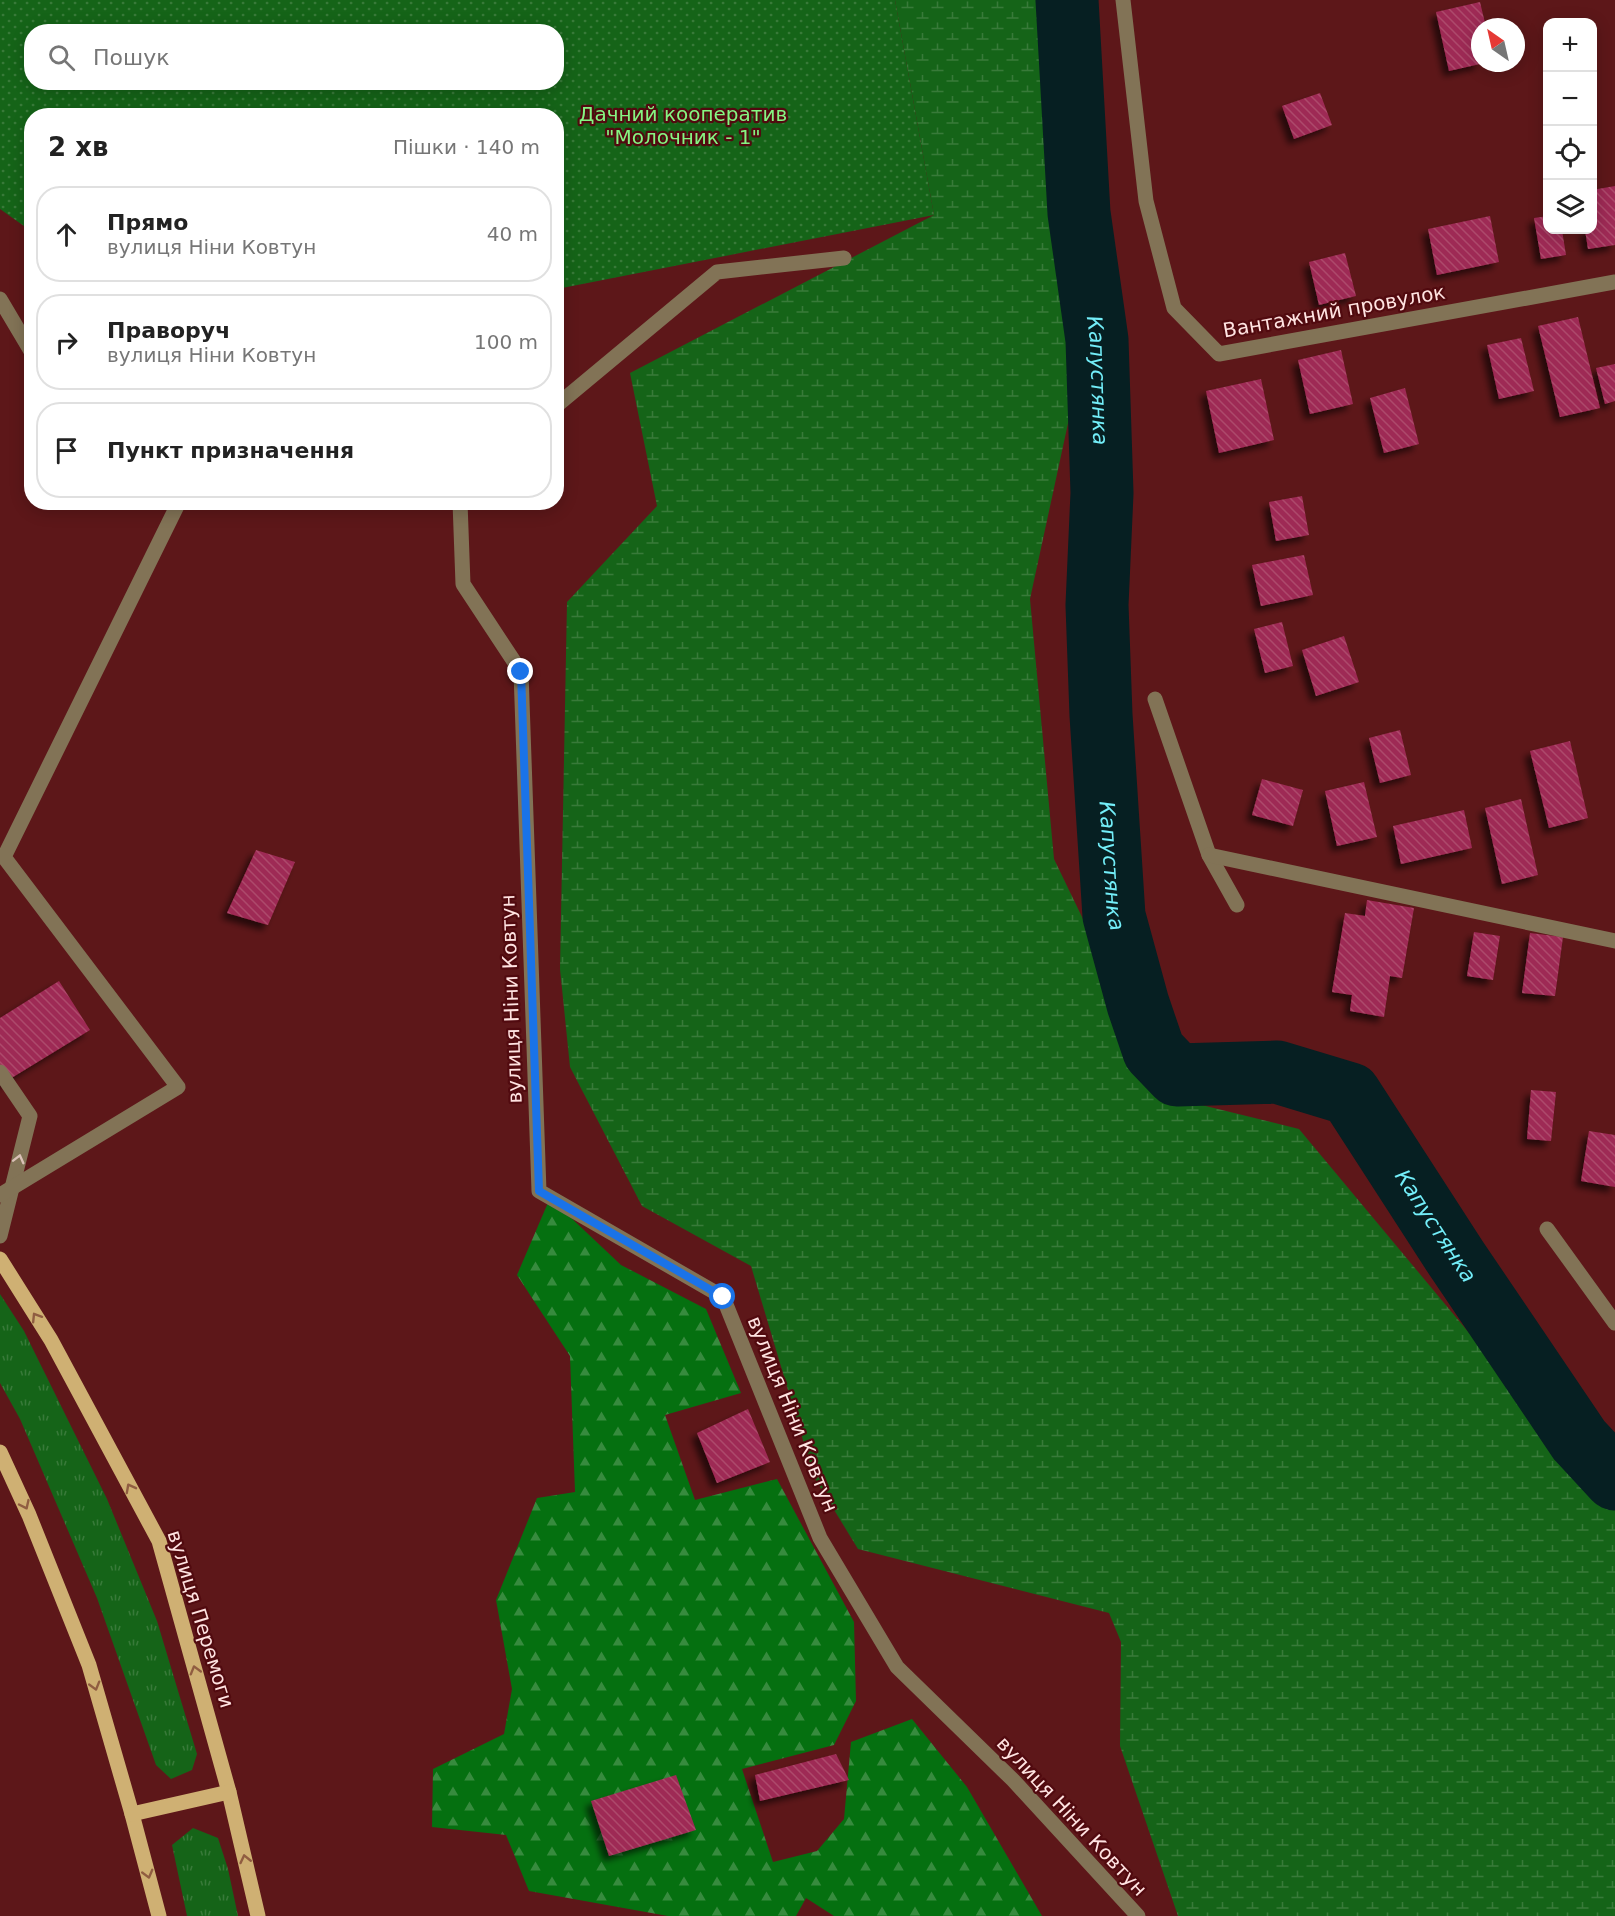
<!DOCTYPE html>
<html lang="uk">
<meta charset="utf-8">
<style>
:root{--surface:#fff;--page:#f6f6f6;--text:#222;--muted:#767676;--line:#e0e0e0}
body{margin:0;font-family:"DejaVu Sans",sans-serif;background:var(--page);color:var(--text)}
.controls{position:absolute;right:18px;top:18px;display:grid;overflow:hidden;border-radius:12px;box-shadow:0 3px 15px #0003}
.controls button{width:54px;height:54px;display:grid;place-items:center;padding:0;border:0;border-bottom:2px solid var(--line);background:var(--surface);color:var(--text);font:30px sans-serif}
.compass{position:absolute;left:1471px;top:18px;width:54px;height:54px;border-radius:50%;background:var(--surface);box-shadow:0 3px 15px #0003;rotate:326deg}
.stop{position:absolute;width:18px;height:18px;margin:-14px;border:4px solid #1a73e8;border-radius:50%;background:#fff}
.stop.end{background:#1a73e8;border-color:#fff;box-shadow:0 2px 6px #0008}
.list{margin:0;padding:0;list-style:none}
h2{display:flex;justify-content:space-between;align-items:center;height:78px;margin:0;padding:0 24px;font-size:26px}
h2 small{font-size:20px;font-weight:400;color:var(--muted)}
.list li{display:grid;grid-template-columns:39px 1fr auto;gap:18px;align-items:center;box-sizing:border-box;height:96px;margin:0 12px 12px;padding:0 12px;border:2px solid var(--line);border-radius:24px}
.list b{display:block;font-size:22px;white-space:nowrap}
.list p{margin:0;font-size:20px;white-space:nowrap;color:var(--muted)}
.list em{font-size:20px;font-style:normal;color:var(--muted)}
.icon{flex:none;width:33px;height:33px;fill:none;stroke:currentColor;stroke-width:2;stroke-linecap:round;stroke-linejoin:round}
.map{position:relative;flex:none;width:1615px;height:1916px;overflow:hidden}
.search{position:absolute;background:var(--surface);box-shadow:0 3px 15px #0003;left:24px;top:24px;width:540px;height:66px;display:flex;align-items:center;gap:15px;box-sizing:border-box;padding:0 21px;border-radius:24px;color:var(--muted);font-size:22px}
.panel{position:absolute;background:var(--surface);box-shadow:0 3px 15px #0003;left:24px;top:108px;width:540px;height:402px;border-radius:24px}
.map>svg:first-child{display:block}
.grass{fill:url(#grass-tufts)}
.forest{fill:url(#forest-firs)}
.wetland{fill:url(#wetland-marsh)}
.garden{fill:url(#garden-dots);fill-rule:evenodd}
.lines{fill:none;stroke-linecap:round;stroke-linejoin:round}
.river{stroke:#061f22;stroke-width:63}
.building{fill:url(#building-back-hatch);filter:url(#shadow)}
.minor{stroke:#827356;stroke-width:15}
.major{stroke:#cfb073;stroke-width:15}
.oneway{stroke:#dac1b7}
.oneway2{stroke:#905d41}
.route{stroke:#1a73e8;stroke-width:8}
.labels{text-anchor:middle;stroke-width:4.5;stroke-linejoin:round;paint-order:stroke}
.park-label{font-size:20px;fill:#85f582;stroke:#510a0f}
.street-label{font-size:20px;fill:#ffe3e1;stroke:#510a0f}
.water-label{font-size:21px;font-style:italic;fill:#73eef9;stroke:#510a0f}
</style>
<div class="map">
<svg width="1615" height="1916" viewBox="0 0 1615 1916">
<defs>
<pattern id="grass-tufts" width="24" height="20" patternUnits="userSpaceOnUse" patternTransform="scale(1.5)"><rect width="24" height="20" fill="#156418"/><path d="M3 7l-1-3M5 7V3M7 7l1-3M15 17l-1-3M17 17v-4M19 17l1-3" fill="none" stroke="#387a39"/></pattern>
<pattern id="forest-firs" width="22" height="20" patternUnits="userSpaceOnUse" patternTransform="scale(1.5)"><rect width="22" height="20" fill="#057010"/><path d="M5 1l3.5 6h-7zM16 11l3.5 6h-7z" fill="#378b3e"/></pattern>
<pattern id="wetland-marsh" width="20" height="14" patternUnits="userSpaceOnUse" patternTransform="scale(1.5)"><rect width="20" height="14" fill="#156418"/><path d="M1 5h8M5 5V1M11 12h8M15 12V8" fill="none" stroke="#387a39"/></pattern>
<pattern id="garden-dots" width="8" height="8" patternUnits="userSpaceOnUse" patternTransform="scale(1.5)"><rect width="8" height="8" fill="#156418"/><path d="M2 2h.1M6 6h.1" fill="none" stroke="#387a39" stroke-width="1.8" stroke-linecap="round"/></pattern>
<pattern id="building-back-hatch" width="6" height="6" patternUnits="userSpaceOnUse" patternTransform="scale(1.5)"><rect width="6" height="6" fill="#9e2a54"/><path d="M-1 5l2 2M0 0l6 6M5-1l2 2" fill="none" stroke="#ad496c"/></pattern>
<filter id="shadow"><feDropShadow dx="-5.5" dy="5.5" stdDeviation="3" flood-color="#0009"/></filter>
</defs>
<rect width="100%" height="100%" fill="#5d1719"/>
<!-- grass -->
<g class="grass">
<polygon points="0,1294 24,1331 107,1499 157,1621 197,1754 192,1770 171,1779 156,1765 97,1598 20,1419 0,1383"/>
<polygon points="193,1828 218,1838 228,1869 238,1916 187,1916 172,1845"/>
</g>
<!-- forest -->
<polygon class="forest" points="550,1198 621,1265 706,1309 741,1393 665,1415 695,1500 777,1479 854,1622 856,1701 834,1745 742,1769 773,1862 817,1851 844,1819 851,1742 912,1719 967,1787 1042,1916 834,1916 806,1898 796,1916 668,1916 529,1891 506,1835 432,1827 433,1769 504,1734 512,1689 496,1600 537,1498 575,1492 570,1356 517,1275"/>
<!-- wetland -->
<polygon class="wetland" points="895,0 1041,0 1047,13 1044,145 1083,354 1030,599 1054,859 1169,1097 1299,1129 1615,1508 1615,1916 1178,1916 1120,1746 1121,1642 1109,1613 858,1549 814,1477 751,1266 642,1206 570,1067 560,969 567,602 657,506 630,373 934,215"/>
<!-- garden -->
<path class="garden" d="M 0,0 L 895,0 L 934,215 L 557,289 L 556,116 L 32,116 L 31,231 L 0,209 ZM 32,32 L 556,32 L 556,82 L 32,82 Z"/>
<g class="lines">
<!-- river -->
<path class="river" id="s1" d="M 1067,0 L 1079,213 L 1097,340 L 1102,493 L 1097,605 L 1101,715 L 1114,916 L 1138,1004 L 1154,1051 L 1177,1075 L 1277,1072 L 1350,1094 L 1456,1258 L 1579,1440 L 1615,1479"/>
</g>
<!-- building -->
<g class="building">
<polygon points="1480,2 1486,27 1480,27 1480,64 1449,71 1436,12"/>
<polygon points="1320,93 1332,125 1294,139 1282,106"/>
<polygon points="1615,186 1615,245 1588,249 1585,230 1592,230 1592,190"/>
<polygon points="1490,216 1499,262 1437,275 1428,229"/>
<polygon points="1548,216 1548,230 1562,230 1566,255 1541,259 1534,218"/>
<polygon points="1345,253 1356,296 1319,305 1309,262"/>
<polygon points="1578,317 1600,408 1560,417 1538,326"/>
<polygon points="1521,338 1534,391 1499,399 1487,345"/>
<polygon points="1341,350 1353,404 1310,414 1298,360"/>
<polygon points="1615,364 1615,401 1605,404 1596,368"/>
<polygon points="1261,379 1274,440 1219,453 1206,391"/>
<polygon points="1405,388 1419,444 1384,453 1370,398"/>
<polygon points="1302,496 1309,535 1276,541 1269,502"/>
<polygon points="1304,555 1313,595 1261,606 1252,565"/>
<polygon points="1282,622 1293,666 1265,673 1254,629"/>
<polygon points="1344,636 1359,682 1316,696 1302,650"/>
<polygon points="1400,730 1411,775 1380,783 1369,738"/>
<polygon points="1570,741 1588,818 1549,828 1530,751"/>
<polygon points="1262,779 1303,790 1293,826 1252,815"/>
<polygon points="1364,782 1377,837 1337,846 1325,791"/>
<polygon points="1521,799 1538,875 1502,884 1485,808"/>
<polygon points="1464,810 1472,848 1401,864 1393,826"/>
<polygon points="256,850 295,862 268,925 227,913"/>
<polygon points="1367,900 1414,908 1402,978 1390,976 1384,1017 1350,1011 1352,995 1332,992 1345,913 1365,916"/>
<polygon points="1474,932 1500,936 1493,980 1467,976"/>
<polygon points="1530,933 1563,937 1555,996 1522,993"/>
<polygon points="59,981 90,1030 0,1085 0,1018"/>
<polygon points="1531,1090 1556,1092 1551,1141 1527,1139"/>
<polygon points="1589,1131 1615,1135 1615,1187 1581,1181"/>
<polygon points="748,1409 770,1462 717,1483 697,1433"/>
<polygon points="836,1754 849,1780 760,1801 755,1775"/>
<polygon points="676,1775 696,1830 609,1856 591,1801"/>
</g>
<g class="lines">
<!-- minor -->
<g class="minor">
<polyline points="1123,0 1146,201 1174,308 1219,354 1615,282"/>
<polyline points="0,299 32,353"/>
<polyline points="556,406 717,272 844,258"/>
<polyline points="460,502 463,584 521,672 539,1191 723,1297 820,1538 897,1667 1013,1780 1138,1916"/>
<polyline points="1155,699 1209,855 1237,905"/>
<polyline points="1209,855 1615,941"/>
<polyline points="0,1072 30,1116 0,1236"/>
<polyline points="0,1195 178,1087 4,857 179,502"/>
<polyline points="1547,1229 1615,1323"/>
</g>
<!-- major -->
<g class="major">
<polyline points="0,1259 51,1340 159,1541 229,1792 258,1916"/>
<polyline points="0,1452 29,1515 89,1665 132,1814 159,1916"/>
<polyline points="132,1814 229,1792"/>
</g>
</g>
<!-- one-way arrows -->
<defs><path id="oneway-chevron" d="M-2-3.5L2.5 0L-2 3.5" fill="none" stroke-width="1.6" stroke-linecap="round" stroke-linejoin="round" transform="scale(1.5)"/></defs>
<use class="oneway" href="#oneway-chevron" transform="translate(19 1159) rotate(-76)"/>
<g class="oneway2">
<use href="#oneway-chevron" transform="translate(36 1317) rotate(-122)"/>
<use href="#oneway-chevron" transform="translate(130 1488) rotate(-118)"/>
<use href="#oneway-chevron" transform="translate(25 1505) rotate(65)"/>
<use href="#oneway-chevron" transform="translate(195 1670) rotate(-106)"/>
<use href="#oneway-chevron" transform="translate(95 1686) rotate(74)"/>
<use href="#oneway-chevron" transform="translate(245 1859) rotate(-103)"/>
<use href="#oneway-chevron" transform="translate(148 1874) rotate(75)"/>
</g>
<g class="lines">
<!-- route -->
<polyline class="route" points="521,672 539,1191 723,1297"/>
</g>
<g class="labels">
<!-- park labels -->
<g class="park-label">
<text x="683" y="121">Дачний кооператив<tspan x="683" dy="23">"Молочник - 1"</tspan></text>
</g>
<!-- street labels -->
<g class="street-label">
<text transform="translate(1334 311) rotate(-10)" y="7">Вантажний провулок</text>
<text transform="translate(511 999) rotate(-92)" y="7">вулиця Ніни Ковтун</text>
<text transform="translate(793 1414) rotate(68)" y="7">вулиця Ніни Ковтун</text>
<text transform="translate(201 1619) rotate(73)" y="7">вулиця Перемоги</text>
<text transform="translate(1072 1816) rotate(47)" y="7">вулиця Ніни Ковтун</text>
</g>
<!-- water labels -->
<g class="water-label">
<text dy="7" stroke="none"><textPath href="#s1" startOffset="382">Капустянка</textPath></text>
<text dy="7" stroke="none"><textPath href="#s1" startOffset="868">Капустянка</textPath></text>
<text dy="7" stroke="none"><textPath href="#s1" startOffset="1426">Капустянка</textPath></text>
</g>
</g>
</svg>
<div class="controls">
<button>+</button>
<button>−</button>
<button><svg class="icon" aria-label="locate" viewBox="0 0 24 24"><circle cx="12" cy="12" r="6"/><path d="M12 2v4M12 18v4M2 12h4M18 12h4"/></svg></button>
<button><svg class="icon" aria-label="layers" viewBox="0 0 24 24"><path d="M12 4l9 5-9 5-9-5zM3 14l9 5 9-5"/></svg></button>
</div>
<svg class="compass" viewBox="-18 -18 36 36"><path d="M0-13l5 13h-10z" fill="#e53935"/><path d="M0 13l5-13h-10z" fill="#767676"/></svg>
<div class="stop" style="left:723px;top:1297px"></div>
<div class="stop end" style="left:521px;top:672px"></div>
<div class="search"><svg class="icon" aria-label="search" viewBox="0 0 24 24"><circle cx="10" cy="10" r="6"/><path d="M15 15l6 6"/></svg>Пошук</div>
<section class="panel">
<h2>2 хв<small>Пішки · 140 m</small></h2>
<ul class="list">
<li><svg class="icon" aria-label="ahead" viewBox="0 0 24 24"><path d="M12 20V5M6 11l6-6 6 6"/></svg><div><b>Прямо</b><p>вулиця Ніни Ковтун</p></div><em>40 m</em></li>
<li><svg class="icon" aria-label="right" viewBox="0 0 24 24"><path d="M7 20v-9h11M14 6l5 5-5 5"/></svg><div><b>Праворуч</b><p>вулиця Ніни Ковтун</p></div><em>100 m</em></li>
<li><svg class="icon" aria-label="arrive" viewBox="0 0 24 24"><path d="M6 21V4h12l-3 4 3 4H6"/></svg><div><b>Пункт призначення</b></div></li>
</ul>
</section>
</div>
